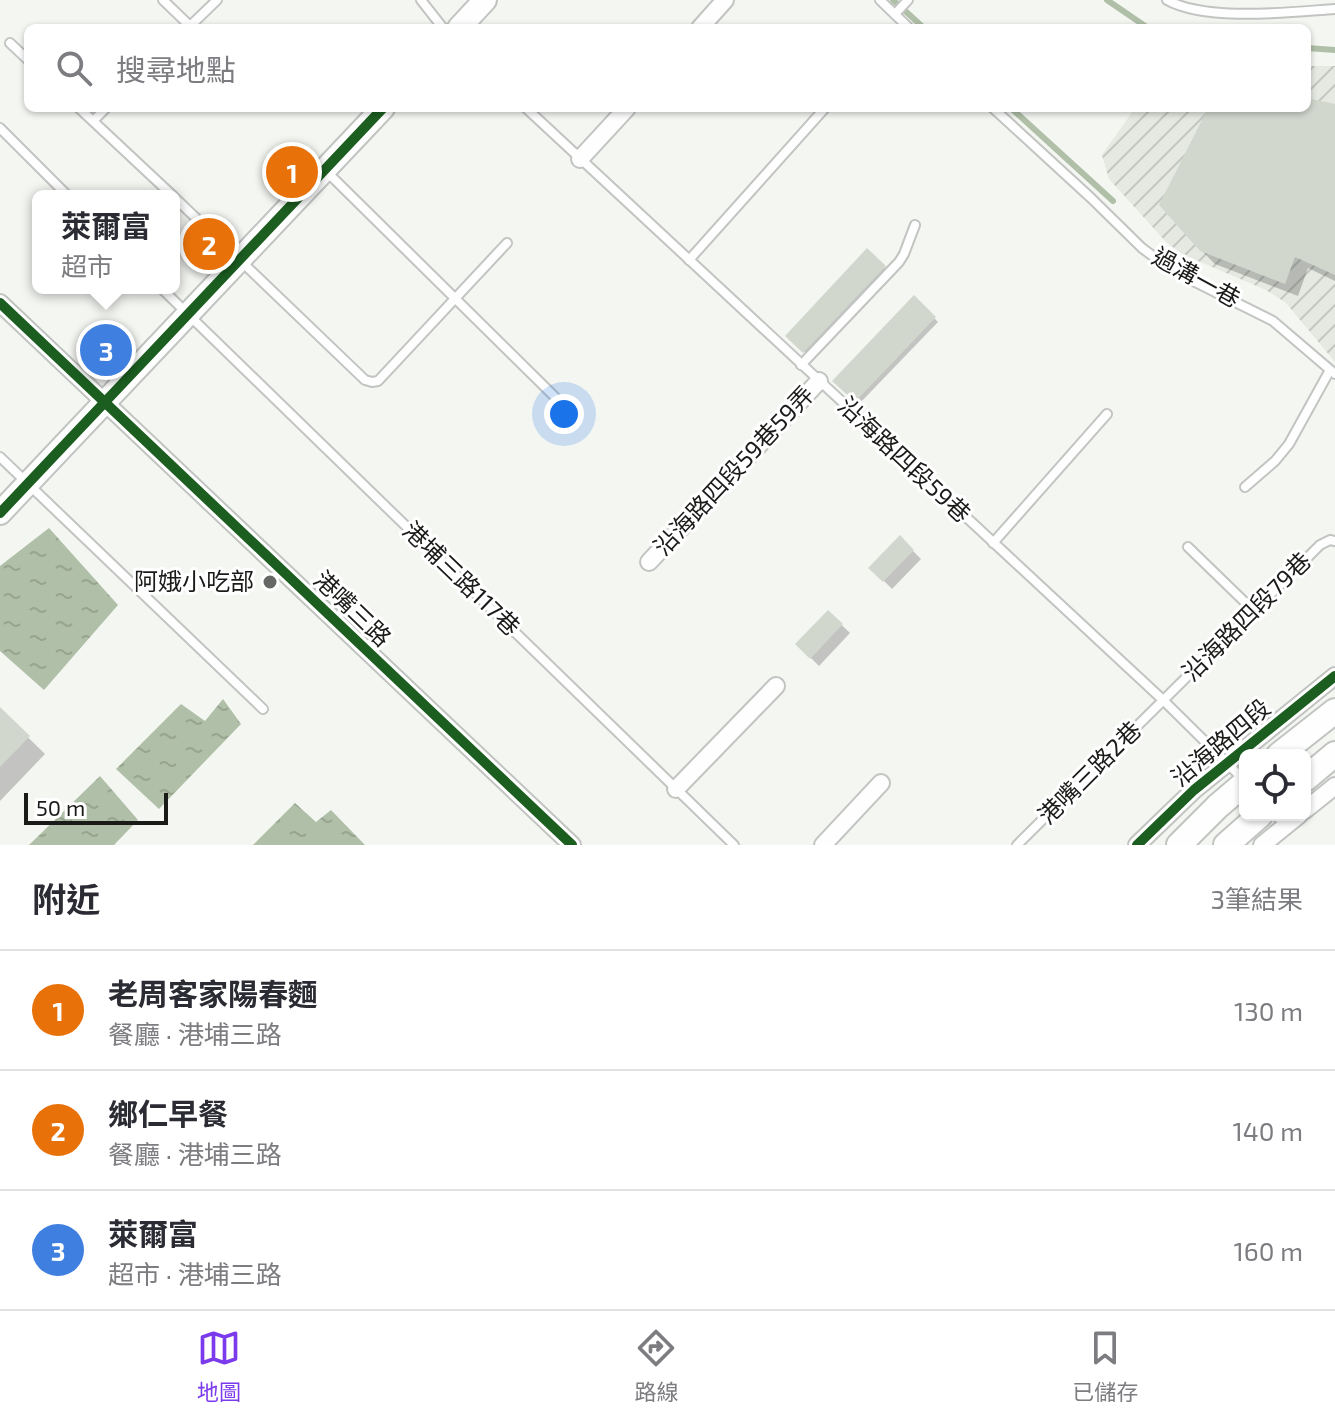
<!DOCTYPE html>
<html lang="zh-TW">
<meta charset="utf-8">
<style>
:root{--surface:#fff;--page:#f2f2f3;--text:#2b2b33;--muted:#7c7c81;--line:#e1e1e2;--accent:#7c3aed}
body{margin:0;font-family:"Exo 2","Noto Sans TC",sans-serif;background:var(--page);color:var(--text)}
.controls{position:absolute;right:24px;bottom:24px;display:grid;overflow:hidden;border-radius:12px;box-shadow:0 2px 6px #0004}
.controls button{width:72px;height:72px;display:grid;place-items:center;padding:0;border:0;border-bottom:2px solid var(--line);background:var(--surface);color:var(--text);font:40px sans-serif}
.scale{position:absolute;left:24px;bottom:20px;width:144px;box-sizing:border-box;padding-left:8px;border:4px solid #1a1b19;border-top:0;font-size:22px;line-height:28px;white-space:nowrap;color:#1a1b19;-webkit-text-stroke:6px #fff;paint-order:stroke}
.you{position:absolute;left:564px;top:414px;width:28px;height:28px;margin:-20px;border:6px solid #fff;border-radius:50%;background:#1a73e8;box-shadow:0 0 0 12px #1a73e833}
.badge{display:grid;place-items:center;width:52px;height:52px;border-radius:50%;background:var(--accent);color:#fff;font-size:26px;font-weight:700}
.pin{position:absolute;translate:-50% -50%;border:4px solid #fff;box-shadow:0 2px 8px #0006}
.popup{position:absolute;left:32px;top:190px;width:148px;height:104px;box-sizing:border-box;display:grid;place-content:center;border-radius:12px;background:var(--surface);filter:drop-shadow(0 2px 6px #0005);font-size:26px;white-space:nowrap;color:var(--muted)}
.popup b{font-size:30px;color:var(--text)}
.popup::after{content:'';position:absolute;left:50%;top:100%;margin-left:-16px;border:16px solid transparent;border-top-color:var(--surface)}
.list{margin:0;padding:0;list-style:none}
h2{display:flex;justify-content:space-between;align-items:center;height:104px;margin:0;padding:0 32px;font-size:34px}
h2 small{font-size:26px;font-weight:400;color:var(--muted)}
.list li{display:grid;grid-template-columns:52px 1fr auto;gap:24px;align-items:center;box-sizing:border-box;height:120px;padding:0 32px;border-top:2px solid var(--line)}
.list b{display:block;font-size:30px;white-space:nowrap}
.list p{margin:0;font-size:26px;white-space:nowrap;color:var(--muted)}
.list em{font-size:26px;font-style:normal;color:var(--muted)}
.icon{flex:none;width:44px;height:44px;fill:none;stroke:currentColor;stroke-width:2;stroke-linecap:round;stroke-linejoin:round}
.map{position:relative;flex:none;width:1335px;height:845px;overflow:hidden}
.search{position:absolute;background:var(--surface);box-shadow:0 2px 6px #0004;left:24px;right:24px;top:24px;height:88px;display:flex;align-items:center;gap:20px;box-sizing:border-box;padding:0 28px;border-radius:12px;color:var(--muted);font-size:30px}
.sheet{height:464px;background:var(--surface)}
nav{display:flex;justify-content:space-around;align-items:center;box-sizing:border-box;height:112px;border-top:2px solid var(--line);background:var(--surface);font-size:22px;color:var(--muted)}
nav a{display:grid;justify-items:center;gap:4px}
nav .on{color:var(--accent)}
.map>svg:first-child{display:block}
.industrial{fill:url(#industrial-furrows)}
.water{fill:url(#water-ripples)}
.shadow{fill:#0003}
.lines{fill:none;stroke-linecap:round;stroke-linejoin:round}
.stream{stroke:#b0bfa7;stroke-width:6}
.building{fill:#d2d7ce}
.lane-casing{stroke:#c2c4c2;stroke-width:12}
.street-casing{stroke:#c2c4c2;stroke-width:20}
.secondary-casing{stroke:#c2c4c2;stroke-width:26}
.primary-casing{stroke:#c2c4c2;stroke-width:28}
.lane{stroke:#fdfefd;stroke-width:8}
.street{stroke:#fdfefd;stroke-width:16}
.secondary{stroke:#fdfefd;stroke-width:22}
.primary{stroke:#fdfefd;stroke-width:24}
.cycleway-casing{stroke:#fff;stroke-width:15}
.cycleway{stroke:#1b5e20;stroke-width:10}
.poi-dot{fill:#666865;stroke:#fff;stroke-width:3}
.labels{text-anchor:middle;stroke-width:6;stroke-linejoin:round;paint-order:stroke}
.street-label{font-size:24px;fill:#1a1b19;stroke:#fff}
.poi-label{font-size:24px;fill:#1a1b19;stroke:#fff;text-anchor:end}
</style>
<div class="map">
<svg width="1335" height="845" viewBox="0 0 1335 845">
<defs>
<pattern id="industrial-furrows" width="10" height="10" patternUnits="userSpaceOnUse" patternTransform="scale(2)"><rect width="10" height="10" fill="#e5e9e2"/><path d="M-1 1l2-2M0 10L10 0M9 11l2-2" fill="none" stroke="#c4c7c1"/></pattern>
<pattern id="water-ripples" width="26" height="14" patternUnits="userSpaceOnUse" patternTransform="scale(2)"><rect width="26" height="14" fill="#b0bfa7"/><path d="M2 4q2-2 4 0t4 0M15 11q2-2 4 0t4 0" fill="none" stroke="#97a48f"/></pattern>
</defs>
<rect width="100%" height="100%" fill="#f4f6f2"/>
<!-- industrial -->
<polygon class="industrial" points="1307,66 1335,66 1335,362 1286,303 1266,290 1184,255 1166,242 1109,179 1102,155 1135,108 1307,108"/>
<!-- water -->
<g class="water">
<polygon points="49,528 118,605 44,690 0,651 0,566"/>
<polygon points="223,699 241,724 159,809 116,769 181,704 205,721"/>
<polygon points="100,776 138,820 114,845 29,845"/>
<polygon points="295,803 316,822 331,810 365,845 253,845"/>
</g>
<!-- shadow -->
<g class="shadow">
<polygon points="1307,100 1335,106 1335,281 1308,268 1298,296 1215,264 1201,250 1211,108 1307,108"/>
<polygon points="867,251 888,271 808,355 788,336"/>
<polygon points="914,298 938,322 859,404 835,380"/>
<polygon points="110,326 139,355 112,383 83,354"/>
<polygon points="900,538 921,559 892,589 871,568"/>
<polygon points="828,612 850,633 819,666 797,644"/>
<polygon points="0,710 45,754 0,801"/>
</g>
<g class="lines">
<!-- stream -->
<g class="stream">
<polyline points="893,0 924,28"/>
<polyline points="1107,0 1148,28"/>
<polyline points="1307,48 1335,50"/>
<polyline points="1011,108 1113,201"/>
</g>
</g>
<!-- building -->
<g class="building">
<polygon points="1307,98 1335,104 1335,275 1295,257 1285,284 1200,251 1159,205 1208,108 1307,108"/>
<polygon points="867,248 886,266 803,353 785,336"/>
<polygon points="914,295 936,317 855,402 832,381"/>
<polygon points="110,323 132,345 102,376 80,354"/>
<polygon points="900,535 914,550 883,582 868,568"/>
<polygon points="828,610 843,624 810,659 795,644"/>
<polygon points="0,707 30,736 0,767"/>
</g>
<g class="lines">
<defs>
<g id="lane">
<polyline points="163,0 190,26"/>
<polyline points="421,0 443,28"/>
<polyline points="880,0 909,28"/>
<path d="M 1167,0 C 1207,22 1290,12 1335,9"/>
<polyline points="895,14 908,0"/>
<polyline points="188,28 217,0"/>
<polyline points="10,43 28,60"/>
<polyline points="79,108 173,196"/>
<polyline points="526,108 1163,700 1244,780"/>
<polyline points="993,108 1091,198 1142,248 1161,262 1189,279 1273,321 1335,374"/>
<polyline points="93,121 106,108"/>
<polyline points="0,128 68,196"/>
<polyline points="325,170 561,403"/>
<polyline points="174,197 365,380 372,382 378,381 507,243"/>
<polyline points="689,260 825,108"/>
<polyline points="161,288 734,845"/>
<polyline points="801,365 899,262 904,254 915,225"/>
<polyline points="0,457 263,709"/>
<polyline points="1245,487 1275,461 1289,444 1330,370"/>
<polyline points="993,543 1107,414"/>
<polyline points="1188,547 1254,611"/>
<polyline points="1276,815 1285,826"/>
<polyline points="1017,845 1320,545 1330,540 1335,541"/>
</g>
<g id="street">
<polyline points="700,28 725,0"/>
<polyline points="580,159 627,108"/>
<polyline points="0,303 572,845"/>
<polyline points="649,562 819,381"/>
<polyline points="676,789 776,686"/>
<polyline points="1305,810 1335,786"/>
<polyline points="823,845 881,783"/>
<polyline points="1137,845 1194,790 1335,676"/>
<polyline points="1262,845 1299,815"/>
</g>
<g id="secondary">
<polyline points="459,28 485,0"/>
<polyline points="0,513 383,108"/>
</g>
<g id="primary">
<polyline points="1279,755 1335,711"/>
<polyline points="1305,779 1335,754"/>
<polyline points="1179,845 1218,806 1245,783"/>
<polyline points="1226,845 1260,815"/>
</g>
</defs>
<!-- lane casing -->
<use href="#lane" class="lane-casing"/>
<!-- street casing -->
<use href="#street" class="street-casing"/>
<!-- secondary casing -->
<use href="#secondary" class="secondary-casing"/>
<!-- primary casing -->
<use href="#primary" class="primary-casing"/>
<!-- lane -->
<use href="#lane" class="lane"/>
<!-- street -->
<use href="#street" class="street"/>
<!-- secondary -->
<use href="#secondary" class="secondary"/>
<!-- primary -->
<use href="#primary" class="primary"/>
<defs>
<g id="cycleway">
<polyline points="0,303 572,845"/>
<polyline points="0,513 383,108"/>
<polyline points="1137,845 1194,790 1335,676"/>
</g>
</defs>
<!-- cycleway casing -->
<use href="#cycleway" class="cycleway-casing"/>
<!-- cycleway -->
<use href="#cycleway" class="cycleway"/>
</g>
<!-- markers -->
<circle class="poi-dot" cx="270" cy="582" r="8"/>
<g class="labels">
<!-- street labels -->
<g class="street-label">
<text transform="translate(1196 278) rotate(29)" y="8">過溝一巷</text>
<text transform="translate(904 460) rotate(43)" y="8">沿海路四段59巷</text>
<text transform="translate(734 471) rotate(-47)" y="8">沿海路四段59巷59弄</text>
<text transform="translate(461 579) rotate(44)" y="8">港埔三路117巷</text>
<text transform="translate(352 609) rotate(44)" y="8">港嘴三路</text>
<text transform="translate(1247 617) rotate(-45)" y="8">沿海路四段79巷</text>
<text transform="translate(1221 743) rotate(-40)" y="8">沿海路四段</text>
<text transform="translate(1090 773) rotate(-45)" y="8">港嘴三路2巷</text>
</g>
<!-- poi labels -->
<g class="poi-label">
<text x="254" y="590">阿娥小吃部</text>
</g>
</g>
</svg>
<div class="controls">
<button><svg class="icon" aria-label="locate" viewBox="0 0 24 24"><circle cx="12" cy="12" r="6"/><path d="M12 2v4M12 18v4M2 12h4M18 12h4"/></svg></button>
</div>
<div class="scale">50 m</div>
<div class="you"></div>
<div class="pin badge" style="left:292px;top:172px;background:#e8710a">1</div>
<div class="pin badge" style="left:209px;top:244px;background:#e8710a">2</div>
<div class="pin badge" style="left:106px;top:350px;background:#3f7fe0">3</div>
<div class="popup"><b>萊爾富</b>超市</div>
<div class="search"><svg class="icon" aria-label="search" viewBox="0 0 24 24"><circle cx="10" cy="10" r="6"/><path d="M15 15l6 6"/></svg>搜尋地點</div>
</div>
<section class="sheet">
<h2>附近<small>3筆結果</small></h2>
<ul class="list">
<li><span class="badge" style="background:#e8710a">1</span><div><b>老周客家陽春麵</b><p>餐廳 · 港埔三路</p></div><em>130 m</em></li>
<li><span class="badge" style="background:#e8710a">2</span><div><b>鄉仁早餐</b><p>餐廳 · 港埔三路</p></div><em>140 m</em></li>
<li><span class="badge" style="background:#3f7fe0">3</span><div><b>萊爾富</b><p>超市 · 港埔三路</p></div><em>160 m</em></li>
</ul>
</section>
<nav>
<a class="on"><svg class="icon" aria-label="map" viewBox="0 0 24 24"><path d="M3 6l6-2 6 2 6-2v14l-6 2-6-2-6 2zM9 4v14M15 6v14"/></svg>地圖</a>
<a><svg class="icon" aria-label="directions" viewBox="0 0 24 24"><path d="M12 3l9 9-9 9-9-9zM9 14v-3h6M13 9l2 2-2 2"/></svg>路線</a>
<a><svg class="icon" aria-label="saved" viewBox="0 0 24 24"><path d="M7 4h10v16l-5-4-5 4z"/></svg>已儲存</a>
</nav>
